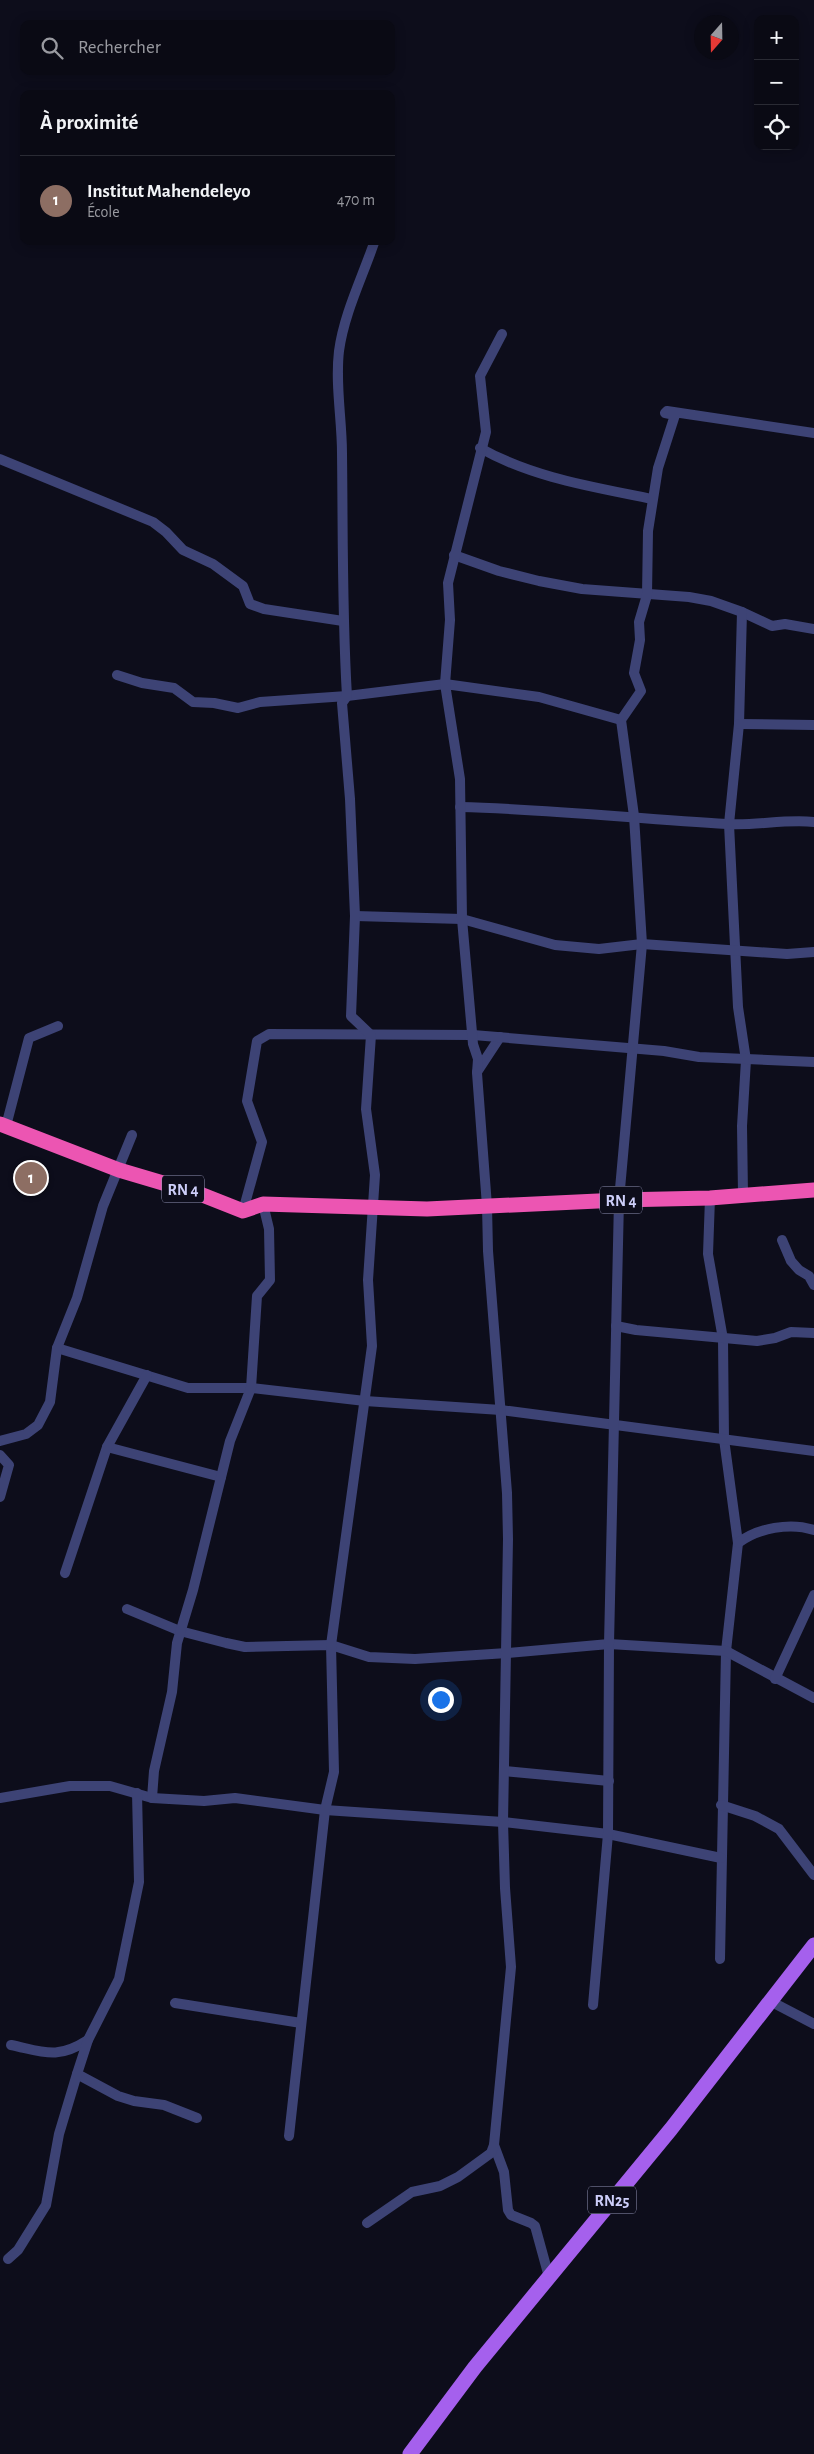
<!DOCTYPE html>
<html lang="fr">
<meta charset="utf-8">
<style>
:root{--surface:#0a0a14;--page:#13131d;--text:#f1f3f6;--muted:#999aa0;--line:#2a2b34;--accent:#0b8043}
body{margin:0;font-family:"Alegreya Sans",sans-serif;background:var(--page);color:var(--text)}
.controls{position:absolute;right:15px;top:15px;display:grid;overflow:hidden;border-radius:10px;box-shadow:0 2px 12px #0003}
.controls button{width:45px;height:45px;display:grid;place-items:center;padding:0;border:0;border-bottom:1px solid var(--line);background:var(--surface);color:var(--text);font:25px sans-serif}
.compass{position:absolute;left:694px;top:15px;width:45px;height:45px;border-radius:50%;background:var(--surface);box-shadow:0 2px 12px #0003;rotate:200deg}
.you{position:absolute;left:440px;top:1699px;width:18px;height:18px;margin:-12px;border:4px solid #fff;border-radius:50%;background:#1a73e8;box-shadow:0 0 0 8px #1a73e833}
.badge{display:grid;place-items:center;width:32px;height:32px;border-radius:50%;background:var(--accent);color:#fff;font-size:16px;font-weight:700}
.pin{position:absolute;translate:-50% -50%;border:2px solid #fff;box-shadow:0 1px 5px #0006}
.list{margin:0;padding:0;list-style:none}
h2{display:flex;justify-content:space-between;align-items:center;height:65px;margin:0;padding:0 20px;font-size:21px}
h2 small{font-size:16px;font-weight:400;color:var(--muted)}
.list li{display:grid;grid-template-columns:32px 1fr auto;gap:15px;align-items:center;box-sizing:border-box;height:90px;padding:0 20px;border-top:1px solid var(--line)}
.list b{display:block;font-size:19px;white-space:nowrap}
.list p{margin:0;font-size:16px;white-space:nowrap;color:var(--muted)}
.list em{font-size:16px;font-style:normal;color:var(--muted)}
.icon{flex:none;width:28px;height:28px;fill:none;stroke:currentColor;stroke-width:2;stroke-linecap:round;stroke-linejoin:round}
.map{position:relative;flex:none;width:814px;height:2454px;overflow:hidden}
.search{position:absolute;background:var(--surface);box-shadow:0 2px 12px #0003;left:20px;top:20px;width:375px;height:55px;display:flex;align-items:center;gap:12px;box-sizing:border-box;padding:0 18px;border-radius:10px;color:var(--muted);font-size:19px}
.panel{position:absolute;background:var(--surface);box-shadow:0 2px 12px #0003;left:20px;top:90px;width:375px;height:155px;border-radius:10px}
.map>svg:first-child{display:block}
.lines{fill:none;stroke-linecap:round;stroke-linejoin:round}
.street{stroke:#3d4375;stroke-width:10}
.primary{stroke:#a560ed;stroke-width:15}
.highway{stroke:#ec55b2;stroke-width:15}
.labels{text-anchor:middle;stroke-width:4;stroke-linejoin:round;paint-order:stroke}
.shield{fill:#0d0d1b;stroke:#9394b6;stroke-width:1}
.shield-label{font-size:16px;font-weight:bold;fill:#cdcef9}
</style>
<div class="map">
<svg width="814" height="2454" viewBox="0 0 814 2454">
<rect width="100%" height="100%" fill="#0d0d1b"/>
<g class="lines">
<!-- street -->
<g class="street">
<path d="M 480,448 C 533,478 594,487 652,499"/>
<polyline points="0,459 153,522 166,532 183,550 213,564 243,586 250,604 264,609 343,621"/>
<polyline points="454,555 499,571 539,581 582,589 689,597 711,601 742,612 772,626 785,624 814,629"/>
<polyline points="742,612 739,724 729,824 738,1007 746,1060 742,1126 743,1194"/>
<polyline points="117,675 142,683 174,688 193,702 214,703 238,708 260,702 347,696 445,684 539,697 621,720"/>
<polyline points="739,724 814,725"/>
<path d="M 460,807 C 549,809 638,819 727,824 C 756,826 784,819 814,822"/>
<polyline points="355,916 462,919 555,945 599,949 642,944 787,954 814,952"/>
<polyline points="477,1072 500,1037"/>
<polyline points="6,1126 29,1038 58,1026"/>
<polyline points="710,1198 708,1254 723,1339 724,1439 738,1543 726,1651 720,1959"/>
<polyline points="243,1211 262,1142 247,1101 257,1041 269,1034 473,1035 664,1051 699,1057 814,1062"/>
<polyline points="782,1240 791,1261 799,1270 809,1276 814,1285"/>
<polyline points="616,1326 636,1330 757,1341 775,1338 791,1332 814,1333"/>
<polyline points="57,1348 188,1388 251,1388 365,1401 501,1410 814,1451"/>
<polyline points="0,1441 26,1434 38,1425 50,1402 57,1348 77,1298 103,1206 132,1135"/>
<polyline points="107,1447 221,1477"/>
<polyline points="0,1455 9,1465 0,1497"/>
<path d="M 738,1543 C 758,1528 790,1522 814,1530"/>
<polyline points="65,1573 107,1447 147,1375"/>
<polyline points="127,1609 180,1631 226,1643 245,1647 331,1645 369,1657 415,1659 507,1653 609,1644 726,1651 814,1698"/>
<polyline points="775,1679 814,1595"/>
<polyline points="504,1771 609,1781"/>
<polyline points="0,1798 70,1786 110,1786 152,1798 204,1801 235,1798 325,1810 503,1822 608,1834 721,1858"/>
<polyline points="152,1798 154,1771 172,1692 177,1643 193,1590 230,1441 251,1388 257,1296 270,1280 269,1229 263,1204"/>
<polyline points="721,1805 755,1816 779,1829 814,1875"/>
<polyline points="770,2001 814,2024"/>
<polyline points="175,2003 301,2023"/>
<polyline points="593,2005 608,1834 609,1644 619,1200 642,944 634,816 621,720 641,691 634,673 640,640 639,622 647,595 648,531 658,468 675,415 665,413 667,411 814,433"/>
<path d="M 11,2045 C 44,2052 57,2060 88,2040"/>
<polyline points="77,2074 118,2096 134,2101 164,2105 197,2118"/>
<path d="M 289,2136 L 325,1810 L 334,1772 L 331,1645 L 372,1346 L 368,1280 L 375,1175 L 366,1109 L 371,1035 L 351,1016 L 355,916 L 350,799 L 342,703 L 347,696 C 342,615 343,534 342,453 C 342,419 335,385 339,351 C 344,314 362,278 374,243"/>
<polyline points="494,2145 504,2172 508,2210 511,2215 531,2223 535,2226 549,2277"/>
<polyline points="367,2223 412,2192 440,2186 458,2177 491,2153 494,2145 511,1967 505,1888 503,1822 508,1539 507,1493 488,1251 487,1206 477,1073 478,1059 473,1044 462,919 460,779 445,684 450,620 448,583 486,432 480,376 502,334"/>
<polyline points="8,2259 18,2250 46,2205 59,2134 77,2074 88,2040 119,1979 139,1882 137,1793"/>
</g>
<!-- primary -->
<polyline class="primary" points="410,2454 475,2367 671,2129 814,1945"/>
<!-- highway -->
<polyline class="highway" points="0,1124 119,1170 200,1194 243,1211 263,1204 427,1209 619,1200 710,1198 814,1190"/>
</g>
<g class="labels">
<!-- shield labels -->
<g class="shield">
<rect x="162" y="1175.5" width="42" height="27" rx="4"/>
<rect x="600" y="1186.5" width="42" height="27" rx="4"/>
<rect x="588" y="2186.5" width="48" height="27" rx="4"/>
</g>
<g class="shield-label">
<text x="183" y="1195">RN 4</text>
<text x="621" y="1206">RN 4</text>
<text x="612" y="2206">RN25</text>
</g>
</g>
</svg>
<div class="controls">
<button>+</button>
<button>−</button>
<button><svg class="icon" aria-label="locate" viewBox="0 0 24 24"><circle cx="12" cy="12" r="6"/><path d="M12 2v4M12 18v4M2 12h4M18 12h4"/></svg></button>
</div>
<svg class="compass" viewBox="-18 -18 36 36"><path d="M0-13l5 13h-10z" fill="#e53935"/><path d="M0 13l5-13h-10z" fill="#999aa0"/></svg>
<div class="you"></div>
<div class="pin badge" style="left:31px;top:1178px;background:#8d6e63">1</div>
<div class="search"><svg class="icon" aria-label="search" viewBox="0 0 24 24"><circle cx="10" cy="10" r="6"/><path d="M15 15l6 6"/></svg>Rechercher</div>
<section class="panel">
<h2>À proximité<small></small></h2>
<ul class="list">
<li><span class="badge" style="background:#8d6e63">1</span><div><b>Institut Mahendeleyo</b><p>École</p></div><em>470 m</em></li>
</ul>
</section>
</div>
